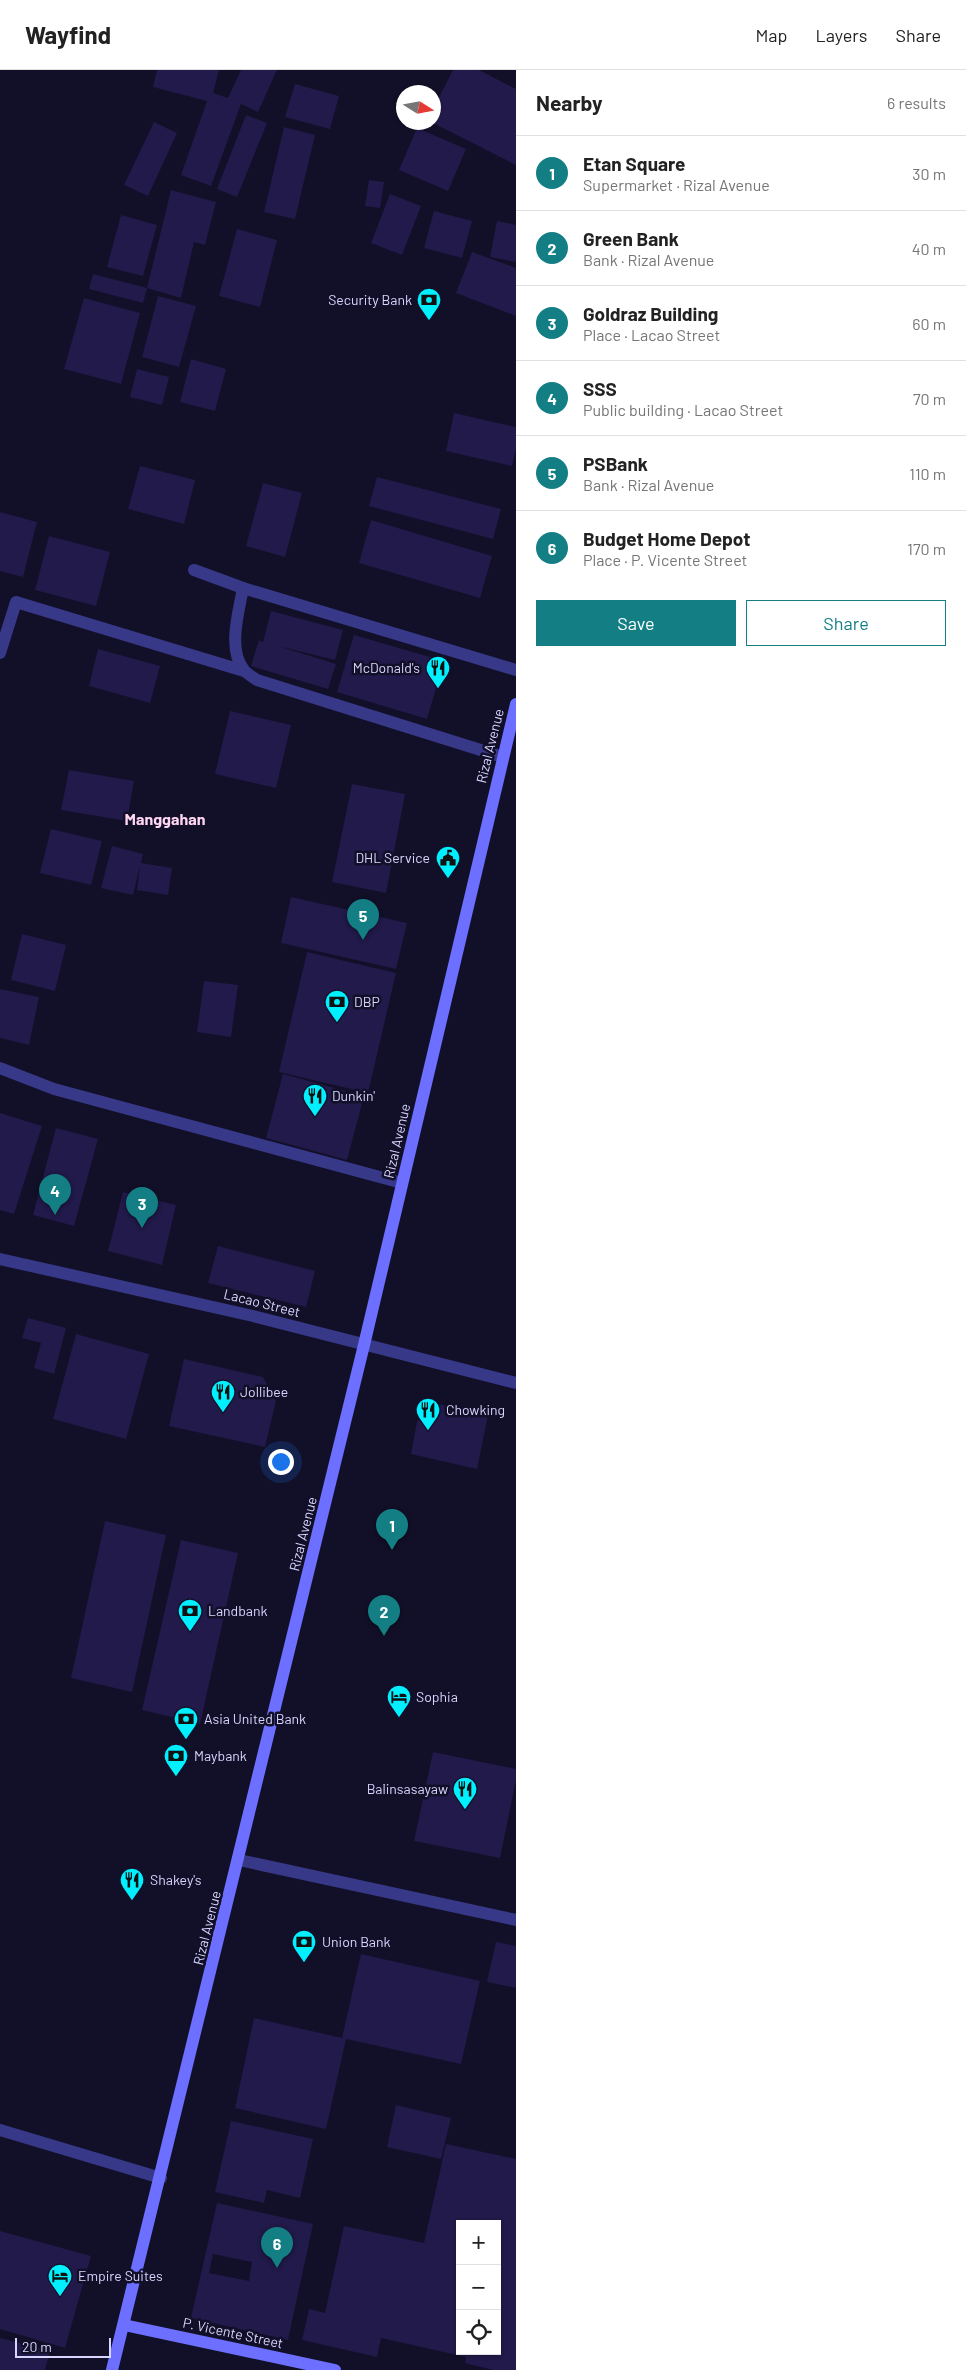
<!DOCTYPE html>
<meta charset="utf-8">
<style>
:root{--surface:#fff;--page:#f6f6f6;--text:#222;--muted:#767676;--line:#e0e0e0;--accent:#137f85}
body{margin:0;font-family:Barlow,sans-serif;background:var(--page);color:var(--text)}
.controls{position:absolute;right:15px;bottom:15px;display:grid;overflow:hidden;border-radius:0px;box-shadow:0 1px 4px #0004}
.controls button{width:45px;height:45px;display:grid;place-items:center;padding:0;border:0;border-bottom:1px solid var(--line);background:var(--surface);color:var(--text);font:25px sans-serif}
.compass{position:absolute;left:396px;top:15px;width:45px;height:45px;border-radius:50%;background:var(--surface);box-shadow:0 1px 4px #0004;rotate:101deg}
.scale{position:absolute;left:15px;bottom:12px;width:96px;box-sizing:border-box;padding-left:5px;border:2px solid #d8d5ff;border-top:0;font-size:14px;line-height:18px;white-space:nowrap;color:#d8d5ff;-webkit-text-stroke:4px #120f28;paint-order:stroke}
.you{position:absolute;left:280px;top:1391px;width:18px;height:18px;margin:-12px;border:4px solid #fff;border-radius:50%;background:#1a73e8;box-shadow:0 0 0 8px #1a73e833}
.badge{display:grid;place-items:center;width:32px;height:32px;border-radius:50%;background:var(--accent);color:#fff;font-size:16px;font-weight:700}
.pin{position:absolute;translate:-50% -41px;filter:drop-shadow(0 1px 2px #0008)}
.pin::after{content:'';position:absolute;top:26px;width:18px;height:15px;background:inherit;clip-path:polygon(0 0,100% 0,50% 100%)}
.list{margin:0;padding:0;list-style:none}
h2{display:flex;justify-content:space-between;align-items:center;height:65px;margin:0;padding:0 20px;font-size:21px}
h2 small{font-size:16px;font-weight:400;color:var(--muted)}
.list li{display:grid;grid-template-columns:32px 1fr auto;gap:15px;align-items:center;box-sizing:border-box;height:75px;padding:0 20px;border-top:1px solid var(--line)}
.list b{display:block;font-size:19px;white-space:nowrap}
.list p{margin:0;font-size:16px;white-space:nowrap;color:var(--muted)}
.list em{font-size:16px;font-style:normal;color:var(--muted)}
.actions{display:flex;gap:10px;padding:15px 20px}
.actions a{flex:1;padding:11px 0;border:1px solid var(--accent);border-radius:0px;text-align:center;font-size:18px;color:var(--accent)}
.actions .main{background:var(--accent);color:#fff}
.icon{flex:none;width:28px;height:28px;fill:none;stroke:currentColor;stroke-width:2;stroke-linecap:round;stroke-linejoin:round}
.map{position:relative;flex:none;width:516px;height:2300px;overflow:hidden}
header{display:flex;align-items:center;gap:30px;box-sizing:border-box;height:70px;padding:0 25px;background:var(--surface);border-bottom:1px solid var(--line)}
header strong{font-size:24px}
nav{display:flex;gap:28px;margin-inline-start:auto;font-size:18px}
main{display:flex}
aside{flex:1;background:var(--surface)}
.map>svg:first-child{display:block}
.building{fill:#211a4a;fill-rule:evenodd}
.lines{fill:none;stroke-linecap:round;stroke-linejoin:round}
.lane{stroke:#383889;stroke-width:12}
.street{stroke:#383889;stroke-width:12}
.secondary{stroke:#6c6fff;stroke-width:12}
.labels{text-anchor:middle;stroke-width:5;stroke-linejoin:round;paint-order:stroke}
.poi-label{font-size:14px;fill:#d8d5ff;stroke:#120f28;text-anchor:start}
.street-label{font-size:14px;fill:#d8d5ff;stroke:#120f28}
.quarter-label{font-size:16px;font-weight:bold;fill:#ffd7f2;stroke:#120f28}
</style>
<header>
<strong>Wayfind</strong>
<nav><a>Map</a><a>Layers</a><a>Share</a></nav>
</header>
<main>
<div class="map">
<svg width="516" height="2300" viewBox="0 0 516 2300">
<rect width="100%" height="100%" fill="#120f28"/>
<!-- building -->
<g class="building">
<polygon points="157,0 219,0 213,23 228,28 241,0 277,0 258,42 241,34 211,116 181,105 207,31 153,17"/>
<polygon points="453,0 479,0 516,19 516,95 433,53 433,39"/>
<polygon points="295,14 339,26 330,59 285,47"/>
<polygon points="246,45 267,53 237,127 217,119"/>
<polygon points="154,52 177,63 148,126 124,115"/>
<polygon points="284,57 315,65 295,149 264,142"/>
<polygon points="417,58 466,79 448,121 399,100"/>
<polygon points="369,110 384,112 380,138 365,136"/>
<polygon points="171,120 216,132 205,175 194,172 181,228 147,218"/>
<polygon points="390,124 421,136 402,185 371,173"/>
<polygon points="434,141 472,151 462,188 424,178"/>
<polygon points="121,145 157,155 143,206 107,197"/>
<polygon points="497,151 516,155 516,192 490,187"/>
<polygon points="237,159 277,170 260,237 219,226"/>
<polygon points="472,182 516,198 516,246 456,223"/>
<polygon points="93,204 147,218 143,233 89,219"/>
<polygon points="158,226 196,236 179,297 142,287"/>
<polygon points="84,228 140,243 121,314 64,299"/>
<polygon points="191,289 226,299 215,341 180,332"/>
<polygon points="137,299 169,307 162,335 130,327"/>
<polygon points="454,343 516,357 516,378 512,396 446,381"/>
<polygon points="140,396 195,410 184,454 128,439"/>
<polygon points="377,407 501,439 493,469 369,436"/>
<polygon points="263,413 302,423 285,487 246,476"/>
<polygon points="0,442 37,452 23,507 0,501"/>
<polygon points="371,450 492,486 480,528 359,493"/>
<polygon points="49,466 110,482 96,536 35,520"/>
<polygon points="271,541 343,560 335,590 278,576 336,594 328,619 251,596 259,570 263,572"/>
<polygon points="354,565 444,591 427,649 337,622"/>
<polygon points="98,579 160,596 150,633 89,616"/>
<polygon points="230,641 291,655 276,718 215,704"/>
<polygon points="69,700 134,711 127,751 61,740"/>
<polygon points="352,714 405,724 386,823 332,812"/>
<polygon points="51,759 102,771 91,815 40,803"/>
<polygon points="112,776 143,784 141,793 172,798 168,825 137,820 140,796 133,825 101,818"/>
<polygon points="291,827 407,853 396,899 281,873"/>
<polygon points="22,864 66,875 55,921 11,910"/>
<polygon points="307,882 396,903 368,1023 279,1002"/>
<polygon points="204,911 238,915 231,967 197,962"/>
<polygon points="0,919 39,927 29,975 0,968"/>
<polygon points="283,1004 364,1026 347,1090 266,1068"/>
<polygon points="0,1043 42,1056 14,1144 0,1140"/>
<polygon points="56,1058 98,1069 74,1156 33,1145"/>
<polygon points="123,1122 176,1135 162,1195 108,1181"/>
<polygon points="218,1176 315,1201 306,1237 208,1213"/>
<polygon points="28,1248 66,1258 54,1304 34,1298 41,1273 22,1268"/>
<polygon points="76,1264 149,1284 126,1369 53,1349"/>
<polygon points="184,1289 263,1307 276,1331 265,1377 169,1356"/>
<polygon points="433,1333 488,1345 477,1399 411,1384 417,1352"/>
<polygon points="105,1451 166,1465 132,1622 71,1608"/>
<polygon points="181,1470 238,1483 200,1654 142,1640"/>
<polygon points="433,1682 516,1699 516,1710 500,1788 414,1771"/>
<polygon points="496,1872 516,1876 516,1918 487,1912"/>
<polygon points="361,1884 480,1911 461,1994 346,1969 326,2059 235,2038 254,1948 342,1968"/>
<polygon points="396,2035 451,2048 441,2089 387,2077"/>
<polygon points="231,2051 313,2069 300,2128 267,2120 264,2133 215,2122"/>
<path d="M 446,2074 L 516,2089 L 516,2300 L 493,2300 L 465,2293 L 466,2287 L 381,2268 L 377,2287 L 302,2270 L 309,2239 L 325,2243 L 344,2156 L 424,2173 ZM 460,2154 L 497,2154 L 497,2281 L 460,2281 Z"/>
<path d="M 217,2133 L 313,2154 L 288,2270 L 191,2248 ZM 213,2184 L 252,2192 L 249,2211 L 209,2203 Z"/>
<polygon points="0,2161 91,2186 65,2278 0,2259"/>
<polygon points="0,2268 50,2281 45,2300 0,2300"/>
</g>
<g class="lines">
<!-- lane -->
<g class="lane">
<polyline points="194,500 243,518"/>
<polyline points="0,583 16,532 244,601"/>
<path d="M 503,687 L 257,610 C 253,607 247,604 244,600 C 227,579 239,541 243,518 L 516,600"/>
<polyline points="0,998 54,1019 402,1113"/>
<polyline points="0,2060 161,2108"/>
</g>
<!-- street -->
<g class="street">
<polyline points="0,1189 253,1246 516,1313"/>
<polyline points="239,1790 516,1850"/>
</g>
<!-- secondary -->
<g class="secondary">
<polyline points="124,2255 335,2300"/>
<polyline points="112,2300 364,1275 516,634"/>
</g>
</g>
<!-- icons -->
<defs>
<symbol id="bank-pin" viewBox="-11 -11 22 30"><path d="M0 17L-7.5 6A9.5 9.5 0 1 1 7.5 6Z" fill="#01f0ff" stroke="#120f28"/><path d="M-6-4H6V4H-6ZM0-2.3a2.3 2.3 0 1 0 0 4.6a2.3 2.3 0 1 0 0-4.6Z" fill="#111"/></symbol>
<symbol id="restaurant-pin" viewBox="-11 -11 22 30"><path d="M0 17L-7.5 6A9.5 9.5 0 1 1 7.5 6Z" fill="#01f0ff" stroke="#120f28"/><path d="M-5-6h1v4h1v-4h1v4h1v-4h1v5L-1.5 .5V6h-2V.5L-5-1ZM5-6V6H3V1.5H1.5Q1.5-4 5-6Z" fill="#111"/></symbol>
<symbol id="civic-pin" viewBox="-11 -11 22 30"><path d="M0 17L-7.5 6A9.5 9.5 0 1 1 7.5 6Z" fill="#01f0ff" stroke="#120f28"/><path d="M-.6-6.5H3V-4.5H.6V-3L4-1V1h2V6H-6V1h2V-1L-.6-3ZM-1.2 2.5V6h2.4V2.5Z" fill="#111"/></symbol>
<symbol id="hotel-pin" viewBox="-11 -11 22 30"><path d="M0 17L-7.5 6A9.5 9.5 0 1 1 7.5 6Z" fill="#01f0ff" stroke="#120f28"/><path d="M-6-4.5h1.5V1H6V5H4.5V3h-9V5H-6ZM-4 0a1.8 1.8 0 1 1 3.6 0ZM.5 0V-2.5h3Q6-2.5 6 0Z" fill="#111"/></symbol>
</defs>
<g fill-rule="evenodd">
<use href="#bank-pin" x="415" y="216" width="28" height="38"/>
<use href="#restaurant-pin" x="424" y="584" width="28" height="38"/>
<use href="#civic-pin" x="434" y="774" width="28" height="38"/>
<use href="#bank-pin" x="323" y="918" width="28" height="38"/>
<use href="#restaurant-pin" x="301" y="1012" width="28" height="38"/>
<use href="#restaurant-pin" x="209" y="1308" width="28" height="38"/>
<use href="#restaurant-pin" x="414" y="1326" width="28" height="38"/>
<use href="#bank-pin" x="176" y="1527" width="28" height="38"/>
<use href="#hotel-pin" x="385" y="1613" width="28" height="38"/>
<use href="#bank-pin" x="172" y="1635" width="28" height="38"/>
<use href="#bank-pin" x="162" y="1672" width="28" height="38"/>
<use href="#restaurant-pin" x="451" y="1705" width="28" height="38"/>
<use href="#restaurant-pin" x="118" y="1796" width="28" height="38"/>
<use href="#bank-pin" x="290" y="1858" width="28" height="38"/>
<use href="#hotel-pin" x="46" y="2192" width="28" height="38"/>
</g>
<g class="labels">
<!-- poi labels -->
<g class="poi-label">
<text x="412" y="235" text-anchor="end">Security Bank</text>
<text x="420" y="603" text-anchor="end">McDonald's</text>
<text x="430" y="793" text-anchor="end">DHL Service</text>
<text x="354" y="937">DBP</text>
<text x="332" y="1031">Dunkin'</text>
<text x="240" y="1327">Jollibee</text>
<text x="446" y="1345">Chowking</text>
<text x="208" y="1546">Landbank</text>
<text x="416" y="1632">Sophia</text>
<text x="204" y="1654">Asia United Bank</text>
<text x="194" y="1691">Maybank</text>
<text x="448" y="1724" text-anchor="end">Balinsasayaw</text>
<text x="150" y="1815">Shakey's</text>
<text x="322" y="1877">Union Bank</text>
<text x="78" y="2211">Empire Suites</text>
</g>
<!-- street labels -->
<g class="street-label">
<text transform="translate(490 676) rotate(-76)" y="5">Rizal Avenue</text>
<text transform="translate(397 1071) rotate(-77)" y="5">Rizal Avenue</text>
<text transform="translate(262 1233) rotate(14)" y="5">Lacao Street</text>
<text transform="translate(303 1464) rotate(-76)" y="5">Rizal Avenue</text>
<text transform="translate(207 1858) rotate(-76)" y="5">Rizal Avenue</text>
<text transform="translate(233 2263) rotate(12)" y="5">P. Vicente Street</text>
</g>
<!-- quarter labels -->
<g class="quarter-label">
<text x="165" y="755">Manggahan</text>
</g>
</g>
</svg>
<div class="controls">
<button>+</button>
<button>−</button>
<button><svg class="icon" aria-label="locate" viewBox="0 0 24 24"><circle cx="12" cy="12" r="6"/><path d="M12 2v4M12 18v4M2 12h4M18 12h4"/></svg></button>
</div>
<svg class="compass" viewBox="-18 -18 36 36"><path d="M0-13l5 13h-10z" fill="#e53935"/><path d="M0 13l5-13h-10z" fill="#767676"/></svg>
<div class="scale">20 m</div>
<div class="you"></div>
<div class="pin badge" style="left:392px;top:1480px">1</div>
<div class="pin badge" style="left:384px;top:1566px">2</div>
<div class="pin badge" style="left:142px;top:1158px">3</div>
<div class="pin badge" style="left:55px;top:1145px">4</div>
<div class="pin badge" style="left:363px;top:870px">5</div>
<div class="pin badge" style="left:277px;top:2198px">6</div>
</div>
<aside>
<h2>Nearby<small>6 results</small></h2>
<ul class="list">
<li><span class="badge">1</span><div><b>Etan Square</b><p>Supermarket · Rizal Avenue</p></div><em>30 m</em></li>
<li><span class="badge">2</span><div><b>Green Bank</b><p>Bank · Rizal Avenue</p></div><em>40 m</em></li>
<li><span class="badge">3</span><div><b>Goldraz Building</b><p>Place · Lacao Street</p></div><em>60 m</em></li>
<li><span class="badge">4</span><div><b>SSS</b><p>Public building · Lacao Street</p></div><em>70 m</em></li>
<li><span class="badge">5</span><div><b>PSBank</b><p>Bank · Rizal Avenue</p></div><em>110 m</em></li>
<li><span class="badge">6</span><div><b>Budget Home Depot</b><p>Place · P. Vicente Street</p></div><em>170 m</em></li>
</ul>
<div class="actions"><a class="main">Save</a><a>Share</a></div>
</aside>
</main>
